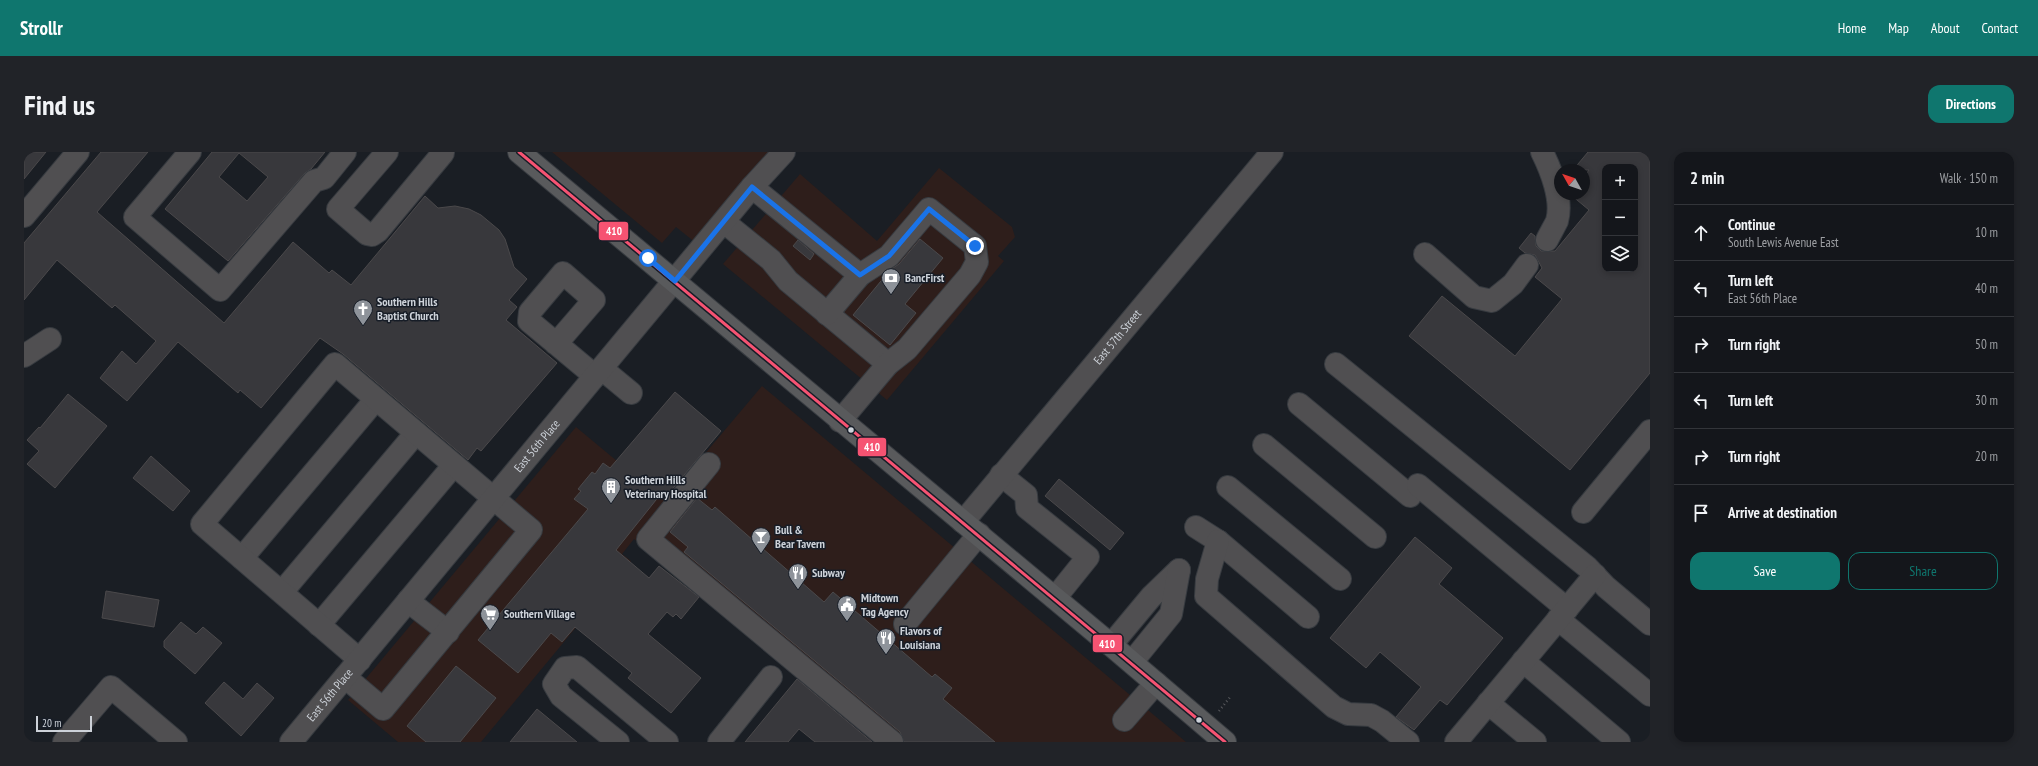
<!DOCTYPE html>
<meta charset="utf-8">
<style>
:root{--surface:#14161b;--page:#212328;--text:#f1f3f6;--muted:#9d9fa3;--line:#33353a;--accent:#0f766e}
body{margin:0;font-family:"PT Sans Narrow",sans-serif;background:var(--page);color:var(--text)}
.controls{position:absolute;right:12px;top:12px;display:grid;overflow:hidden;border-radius:8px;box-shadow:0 2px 6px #0003}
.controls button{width:36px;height:36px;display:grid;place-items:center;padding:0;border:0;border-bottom:1px solid var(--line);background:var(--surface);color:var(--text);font:20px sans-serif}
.compass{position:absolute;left:1530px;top:12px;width:36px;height:36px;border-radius:50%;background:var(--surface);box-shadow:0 2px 6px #0003;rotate:310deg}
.scale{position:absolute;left:12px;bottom:10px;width:56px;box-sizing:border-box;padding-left:4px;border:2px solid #cdd2d9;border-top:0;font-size:11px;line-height:14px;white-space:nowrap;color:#cdd2d9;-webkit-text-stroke:3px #171d27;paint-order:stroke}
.stop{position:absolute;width:12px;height:12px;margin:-9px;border:3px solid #1a73e8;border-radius:50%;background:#fff}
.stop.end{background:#1a73e8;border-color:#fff;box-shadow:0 1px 4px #0008}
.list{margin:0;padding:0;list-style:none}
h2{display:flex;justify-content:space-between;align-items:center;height:52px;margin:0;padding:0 16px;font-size:17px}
h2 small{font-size:13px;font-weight:400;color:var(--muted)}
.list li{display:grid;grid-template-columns:26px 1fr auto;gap:12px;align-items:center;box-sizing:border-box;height:56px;padding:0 16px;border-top:1px solid var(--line)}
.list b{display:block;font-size:15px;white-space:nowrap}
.list p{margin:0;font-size:13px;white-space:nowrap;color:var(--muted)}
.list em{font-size:13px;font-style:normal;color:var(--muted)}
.actions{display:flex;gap:8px;padding:12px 16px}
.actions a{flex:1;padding:9px 0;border:1px solid var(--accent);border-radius:12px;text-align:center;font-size:14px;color:var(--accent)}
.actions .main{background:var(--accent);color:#fff}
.icon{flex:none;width:22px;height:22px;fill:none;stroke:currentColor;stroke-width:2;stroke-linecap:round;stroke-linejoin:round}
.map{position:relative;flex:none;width:1626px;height:590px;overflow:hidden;border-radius:12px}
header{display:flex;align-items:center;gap:24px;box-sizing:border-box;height:56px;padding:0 20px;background:var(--accent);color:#fff}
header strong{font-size:19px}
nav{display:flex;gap:22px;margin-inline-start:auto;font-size:14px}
.intro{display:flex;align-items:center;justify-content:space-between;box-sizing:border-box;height:96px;padding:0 24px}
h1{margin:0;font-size:28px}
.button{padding:10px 18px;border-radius:12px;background:var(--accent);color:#fff;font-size:14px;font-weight:700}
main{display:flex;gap:24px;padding:0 24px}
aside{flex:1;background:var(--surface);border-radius:12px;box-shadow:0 2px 6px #0003}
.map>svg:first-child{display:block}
.commercial{fill:#2e1e1b}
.building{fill:#38383c;stroke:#4b494b;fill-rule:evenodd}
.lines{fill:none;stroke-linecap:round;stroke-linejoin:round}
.minor-casing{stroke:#373b40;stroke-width:24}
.major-casing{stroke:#373b40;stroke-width:24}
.path{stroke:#595a5d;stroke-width:2.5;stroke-dasharray:1 3;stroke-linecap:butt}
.minor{stroke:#504f51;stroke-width:22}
.major{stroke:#595a5c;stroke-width:22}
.bus-1-casing{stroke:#171d27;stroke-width:6}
.bus-1{stroke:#f65372;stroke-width:3}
.route{stroke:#1a73e8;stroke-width:5}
.bus-dot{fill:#cdd2d9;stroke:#171d27;stroke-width:1.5}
.labels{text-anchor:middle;stroke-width:3;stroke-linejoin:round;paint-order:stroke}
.poi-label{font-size:12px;font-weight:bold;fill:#cdd2d9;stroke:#171d27;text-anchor:start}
.street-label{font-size:12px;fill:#cdd2d9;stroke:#171d27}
.line-badge{stroke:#171d27;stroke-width:1.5}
.badge-label{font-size:11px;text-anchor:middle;font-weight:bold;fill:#fff}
</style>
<header>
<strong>Strollr</strong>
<nav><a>Home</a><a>Map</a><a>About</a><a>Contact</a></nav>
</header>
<div class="intro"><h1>Find us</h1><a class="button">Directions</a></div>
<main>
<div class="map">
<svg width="1626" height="590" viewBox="0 0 1626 590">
<rect width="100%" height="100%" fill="#1a1e24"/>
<!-- commercial -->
<g class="commercial">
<polygon points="528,0 747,0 672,91 652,75 638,91"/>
<polygon points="915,16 988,75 991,85 974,104 980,109 863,248 699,112 776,22 853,89"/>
<polygon points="738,234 1162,590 855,590 610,387 598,402 607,409 457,590 374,590 324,548 552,275 641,349"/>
</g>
<!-- building -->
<g class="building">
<polygon points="0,0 22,0 0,27"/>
<polygon points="77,0 124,0 73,60 200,171 269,90 305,121 308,118 327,133 401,44 414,56 431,54 445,57 457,63 475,78 481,87 490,115 503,127 485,148 493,155 482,168 533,211 457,299 453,296 444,308 319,202 296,186 237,256 216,238 214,241 154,190 103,249 76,226 98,199 112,212 132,189 91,153 88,156 33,108 0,148 0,91"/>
<path d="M 188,0 L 301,0 L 287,17 L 281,21 L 204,109 L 141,57 ZM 215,1 L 244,25 L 223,49 L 195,25 Z"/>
<path d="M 1564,0 L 1626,0 L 1626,221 L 1546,318 L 1385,184 L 1418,144 L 1491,204 L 1538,147 L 1511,125 L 1518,116 L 1511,103 L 1501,101 L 1495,96 L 1507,81 L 1511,84 L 1512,94 L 1517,99 L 1531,99 L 1565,58 L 1547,43 L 1560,42 L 1560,25 L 1565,18 L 1549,18 ZM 1581,15 L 1611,15 L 1611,117 L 1581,117 Z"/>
<polygon points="896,87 919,106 881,152 892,161 866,193 829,163 866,118 875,112"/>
<polygon points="774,88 790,102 786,108 769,94"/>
<polygon points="651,240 697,279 640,347 636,343 592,398 625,426 635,414 675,445 657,467 652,462 649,465 643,460 624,482 677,526 647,561 604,526 608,521 551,475 538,490 527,481 494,521 454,488 564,357 550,347 557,339 554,337 568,320 571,322 579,311 586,316"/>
<polygon points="44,242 83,274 31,336 3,312 15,299 3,288 15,275 16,276"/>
<polygon points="127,304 166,339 149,359 109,326"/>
<polygon points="1035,327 1100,381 1086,398 1021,344"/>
<polygon points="673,346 688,358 691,355 800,450 809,440 908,525 911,522 928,536 919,547 971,590 880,590 876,580 660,400 664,395 646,380"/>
<polygon points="1391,385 1428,416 1415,432 1479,486 1423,553 1416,548 1390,578 1372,565 1397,535 1356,500 1342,516 1306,486"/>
<polygon points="82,439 135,448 130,475 78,466"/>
<polygon points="157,470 172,482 179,475 198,491 171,522 140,495 140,489"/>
<polygon points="432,514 472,546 436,590 402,590 383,574"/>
<polygon points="773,527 848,590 791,590 775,577 764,590 721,590"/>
<polygon points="200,530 219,547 233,531 250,546 217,584 181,551"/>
<polygon points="513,557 553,590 486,590"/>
</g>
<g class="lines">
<defs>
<g id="minor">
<polyline points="166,0 111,65 196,138 290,29 300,26 321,0"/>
<polyline points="363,0 314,57 343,82 348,83 354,79 419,1 418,0"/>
<path d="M 1518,0 C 1527,18 1539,48 1533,69 C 1530,75 1526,82 1523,88"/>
<polyline points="728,35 836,123"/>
<polyline points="0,64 54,0"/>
<polyline points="700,70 747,108 764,129 864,212"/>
<polyline points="1401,102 1450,145 1468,149 1489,132 1503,113"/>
<polyline points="803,162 836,123 865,104 905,57 951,94 953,110 946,123 883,197 864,212 816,269"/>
<polyline points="532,192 570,148 539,121 506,160 505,169 571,224"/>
<polyline points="0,204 26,187"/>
<polyline points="1312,212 1563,415 1582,435 1626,472"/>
<polyline points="578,217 607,241"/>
<polyline points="1275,252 1386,344"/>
<polyline points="1240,293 1351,385"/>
<polyline points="685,312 624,387 868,590"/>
<polyline points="977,323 1002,343 1003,356 1064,405 1031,446"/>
<polyline points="1394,333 1543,457"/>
<polyline points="1204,335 1316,427"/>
<polyline points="1559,360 1626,279"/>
<path id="s1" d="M 939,370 L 1248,0"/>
<polyline points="1172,375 1194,389 1284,465"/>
<polyline points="1194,389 1183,427 1182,444 1310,555 1324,562 1347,563 1358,569 1384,590"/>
<polyline points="218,406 352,247"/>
<polyline points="258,440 392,281"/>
<polyline points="384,449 424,480"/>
<polyline points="1534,467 1626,543"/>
<polyline points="881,472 955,382"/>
<polyline points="295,473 430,313"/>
<polyline points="1087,493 1127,445 1155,418"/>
<polyline points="1499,509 1595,590"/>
<polyline points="1108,510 1147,462 1155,418"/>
<polyline points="321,525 359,557 507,378 311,212 178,372 336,508"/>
<polyline points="1464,551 1511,590"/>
<polyline points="1100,568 1132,531"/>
<polyline points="40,590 87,535 152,590"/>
<path id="s2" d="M 267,590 L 728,35 L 760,0"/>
<polyline points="594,590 537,544 530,532 541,516 553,515 643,590"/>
<polyline points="695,590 747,525"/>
<polyline points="1432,590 1571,423"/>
</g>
<polyline id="major" points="495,0 1087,493 1201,590"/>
</defs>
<!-- minor casing -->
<use href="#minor" class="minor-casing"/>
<!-- major casing -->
<use href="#major" class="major-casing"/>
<!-- path -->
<polyline class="path" points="1195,559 1207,544"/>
<!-- minor -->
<use href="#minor" class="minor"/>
<!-- major -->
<use href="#major" class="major"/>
<defs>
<polyline id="bus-1" points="495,0 1201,590"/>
</defs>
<!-- bus-1 casing -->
<use href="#bus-1" class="bus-1-casing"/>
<!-- bus-1 -->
<use href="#bus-1" class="bus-1"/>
</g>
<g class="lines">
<!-- route -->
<polyline class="route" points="624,106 651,129 728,35 836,123 865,104 905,57 951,94"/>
</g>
<!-- icons -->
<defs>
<symbol id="bank-pin" viewBox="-11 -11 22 30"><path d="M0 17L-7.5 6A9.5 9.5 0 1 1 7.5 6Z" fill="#8e939a" stroke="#171d27"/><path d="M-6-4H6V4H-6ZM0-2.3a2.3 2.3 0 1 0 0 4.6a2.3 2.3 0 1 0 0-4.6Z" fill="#fff"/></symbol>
<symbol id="church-pin" viewBox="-11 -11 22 30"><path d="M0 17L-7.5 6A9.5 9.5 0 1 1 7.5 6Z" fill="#8e939a" stroke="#171d27"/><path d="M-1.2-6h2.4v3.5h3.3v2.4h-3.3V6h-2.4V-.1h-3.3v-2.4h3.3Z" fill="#fff"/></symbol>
<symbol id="building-pin" viewBox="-11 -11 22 30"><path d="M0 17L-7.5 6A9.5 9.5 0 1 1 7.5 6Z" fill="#8e939a" stroke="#171d27"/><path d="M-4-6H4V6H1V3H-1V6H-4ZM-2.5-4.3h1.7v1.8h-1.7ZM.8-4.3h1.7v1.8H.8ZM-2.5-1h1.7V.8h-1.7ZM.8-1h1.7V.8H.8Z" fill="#fff"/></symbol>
<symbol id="bar-pin" viewBox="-11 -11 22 30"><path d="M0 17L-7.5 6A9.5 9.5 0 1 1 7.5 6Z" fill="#8e939a" stroke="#171d27"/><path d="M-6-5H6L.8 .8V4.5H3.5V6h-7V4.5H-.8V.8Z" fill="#fff"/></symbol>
<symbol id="restaurant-pin" viewBox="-11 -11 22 30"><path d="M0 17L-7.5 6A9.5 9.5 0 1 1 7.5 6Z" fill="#8e939a" stroke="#171d27"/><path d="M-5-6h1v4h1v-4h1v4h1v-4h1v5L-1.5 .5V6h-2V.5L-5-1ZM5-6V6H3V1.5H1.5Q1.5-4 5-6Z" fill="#fff"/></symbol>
<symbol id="civic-pin" viewBox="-11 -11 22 30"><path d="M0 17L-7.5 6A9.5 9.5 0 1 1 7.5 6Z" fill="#8e939a" stroke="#171d27"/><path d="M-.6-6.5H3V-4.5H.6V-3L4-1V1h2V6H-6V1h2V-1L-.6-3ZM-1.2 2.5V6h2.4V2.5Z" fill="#fff"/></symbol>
<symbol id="supermarket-pin" viewBox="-11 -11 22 30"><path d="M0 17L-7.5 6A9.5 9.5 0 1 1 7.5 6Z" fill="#8e939a" stroke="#171d27"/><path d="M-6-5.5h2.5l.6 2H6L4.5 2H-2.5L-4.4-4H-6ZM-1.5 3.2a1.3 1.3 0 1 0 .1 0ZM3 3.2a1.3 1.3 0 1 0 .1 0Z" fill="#fff"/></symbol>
</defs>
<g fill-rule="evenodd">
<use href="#bank-pin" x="856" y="115" width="22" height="30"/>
<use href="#church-pin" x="328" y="146" width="22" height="30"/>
<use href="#building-pin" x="576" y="324" width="22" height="30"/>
<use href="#bar-pin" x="726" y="374" width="22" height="30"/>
<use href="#restaurant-pin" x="763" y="410" width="22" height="30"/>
<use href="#civic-pin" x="812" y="442" width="22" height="30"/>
<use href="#supermarket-pin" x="455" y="451" width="22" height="30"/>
<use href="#restaurant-pin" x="851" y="475" width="22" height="30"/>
</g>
<!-- markers -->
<g class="bus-dot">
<circle cx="827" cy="278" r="3.5"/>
<circle cx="1175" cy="568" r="3.5"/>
</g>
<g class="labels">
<!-- poi labels -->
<g class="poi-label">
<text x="881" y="130">BancFirst</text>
<text x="353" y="154">Southern Hills<tspan x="353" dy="14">Baptist Church</tspan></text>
<text x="601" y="332">Southern Hills<tspan x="601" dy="14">Veterinary Hospital</tspan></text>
<text x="751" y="382">Bull &amp;<tspan x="751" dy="14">Bear Tavern</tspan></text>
<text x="788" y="425">Subway</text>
<text x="837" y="450">Midtown<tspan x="837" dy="14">Tag Agency</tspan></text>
<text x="480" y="466">Southern Village</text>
<text x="876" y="483">Flavors of<tspan x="876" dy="14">Louisiana</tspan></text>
</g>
<!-- street labels -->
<g class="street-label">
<text dy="4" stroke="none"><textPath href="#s1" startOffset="241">East 57th Street</textPath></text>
<text dy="4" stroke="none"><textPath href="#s2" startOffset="385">East 56th Place</textPath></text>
<text dy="4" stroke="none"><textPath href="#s2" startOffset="61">East 56th Place</textPath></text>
</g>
</g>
<g class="line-badge">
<rect x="574" y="69" width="31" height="20" rx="4" fill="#f65372"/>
<rect x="833" y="285" width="30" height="20" rx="4" fill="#f65372"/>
<rect x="1068" y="482" width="31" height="19" rx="4" fill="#f65372"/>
</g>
<g class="badge-label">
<text x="590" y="83">410</text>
<text x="848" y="299">410</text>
<text x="1083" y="496">410</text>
</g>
</svg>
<div class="controls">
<button>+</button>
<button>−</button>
<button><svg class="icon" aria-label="layers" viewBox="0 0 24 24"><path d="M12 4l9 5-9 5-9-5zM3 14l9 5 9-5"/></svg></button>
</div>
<svg class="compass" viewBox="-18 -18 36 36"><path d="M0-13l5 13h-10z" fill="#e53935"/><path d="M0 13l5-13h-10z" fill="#9d9fa3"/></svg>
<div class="scale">20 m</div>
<div class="stop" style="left:624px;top:106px"></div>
<div class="stop end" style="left:951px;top:94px"></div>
</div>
<aside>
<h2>2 min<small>Walk · 150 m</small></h2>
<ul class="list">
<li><svg class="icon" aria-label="ahead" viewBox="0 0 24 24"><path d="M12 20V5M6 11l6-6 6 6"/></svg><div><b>Continue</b><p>South Lewis Avenue East</p></div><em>10 m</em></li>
<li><svg class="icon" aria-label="left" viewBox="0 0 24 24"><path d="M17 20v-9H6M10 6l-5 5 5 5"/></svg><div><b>Turn left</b><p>East 56th Place</p></div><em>40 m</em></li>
<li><svg class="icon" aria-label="right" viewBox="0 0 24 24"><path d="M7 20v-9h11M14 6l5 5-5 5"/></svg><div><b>Turn right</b></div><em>50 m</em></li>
<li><svg class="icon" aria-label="left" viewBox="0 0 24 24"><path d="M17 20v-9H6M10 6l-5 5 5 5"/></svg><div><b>Turn left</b></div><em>30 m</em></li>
<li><svg class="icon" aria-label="right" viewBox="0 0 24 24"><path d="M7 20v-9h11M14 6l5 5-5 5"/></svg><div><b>Turn right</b></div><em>20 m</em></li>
<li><svg class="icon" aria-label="arrive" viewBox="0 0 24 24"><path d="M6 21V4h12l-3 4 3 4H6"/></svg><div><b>Arrive at destination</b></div></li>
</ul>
<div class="actions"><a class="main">Save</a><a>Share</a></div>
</aside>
</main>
